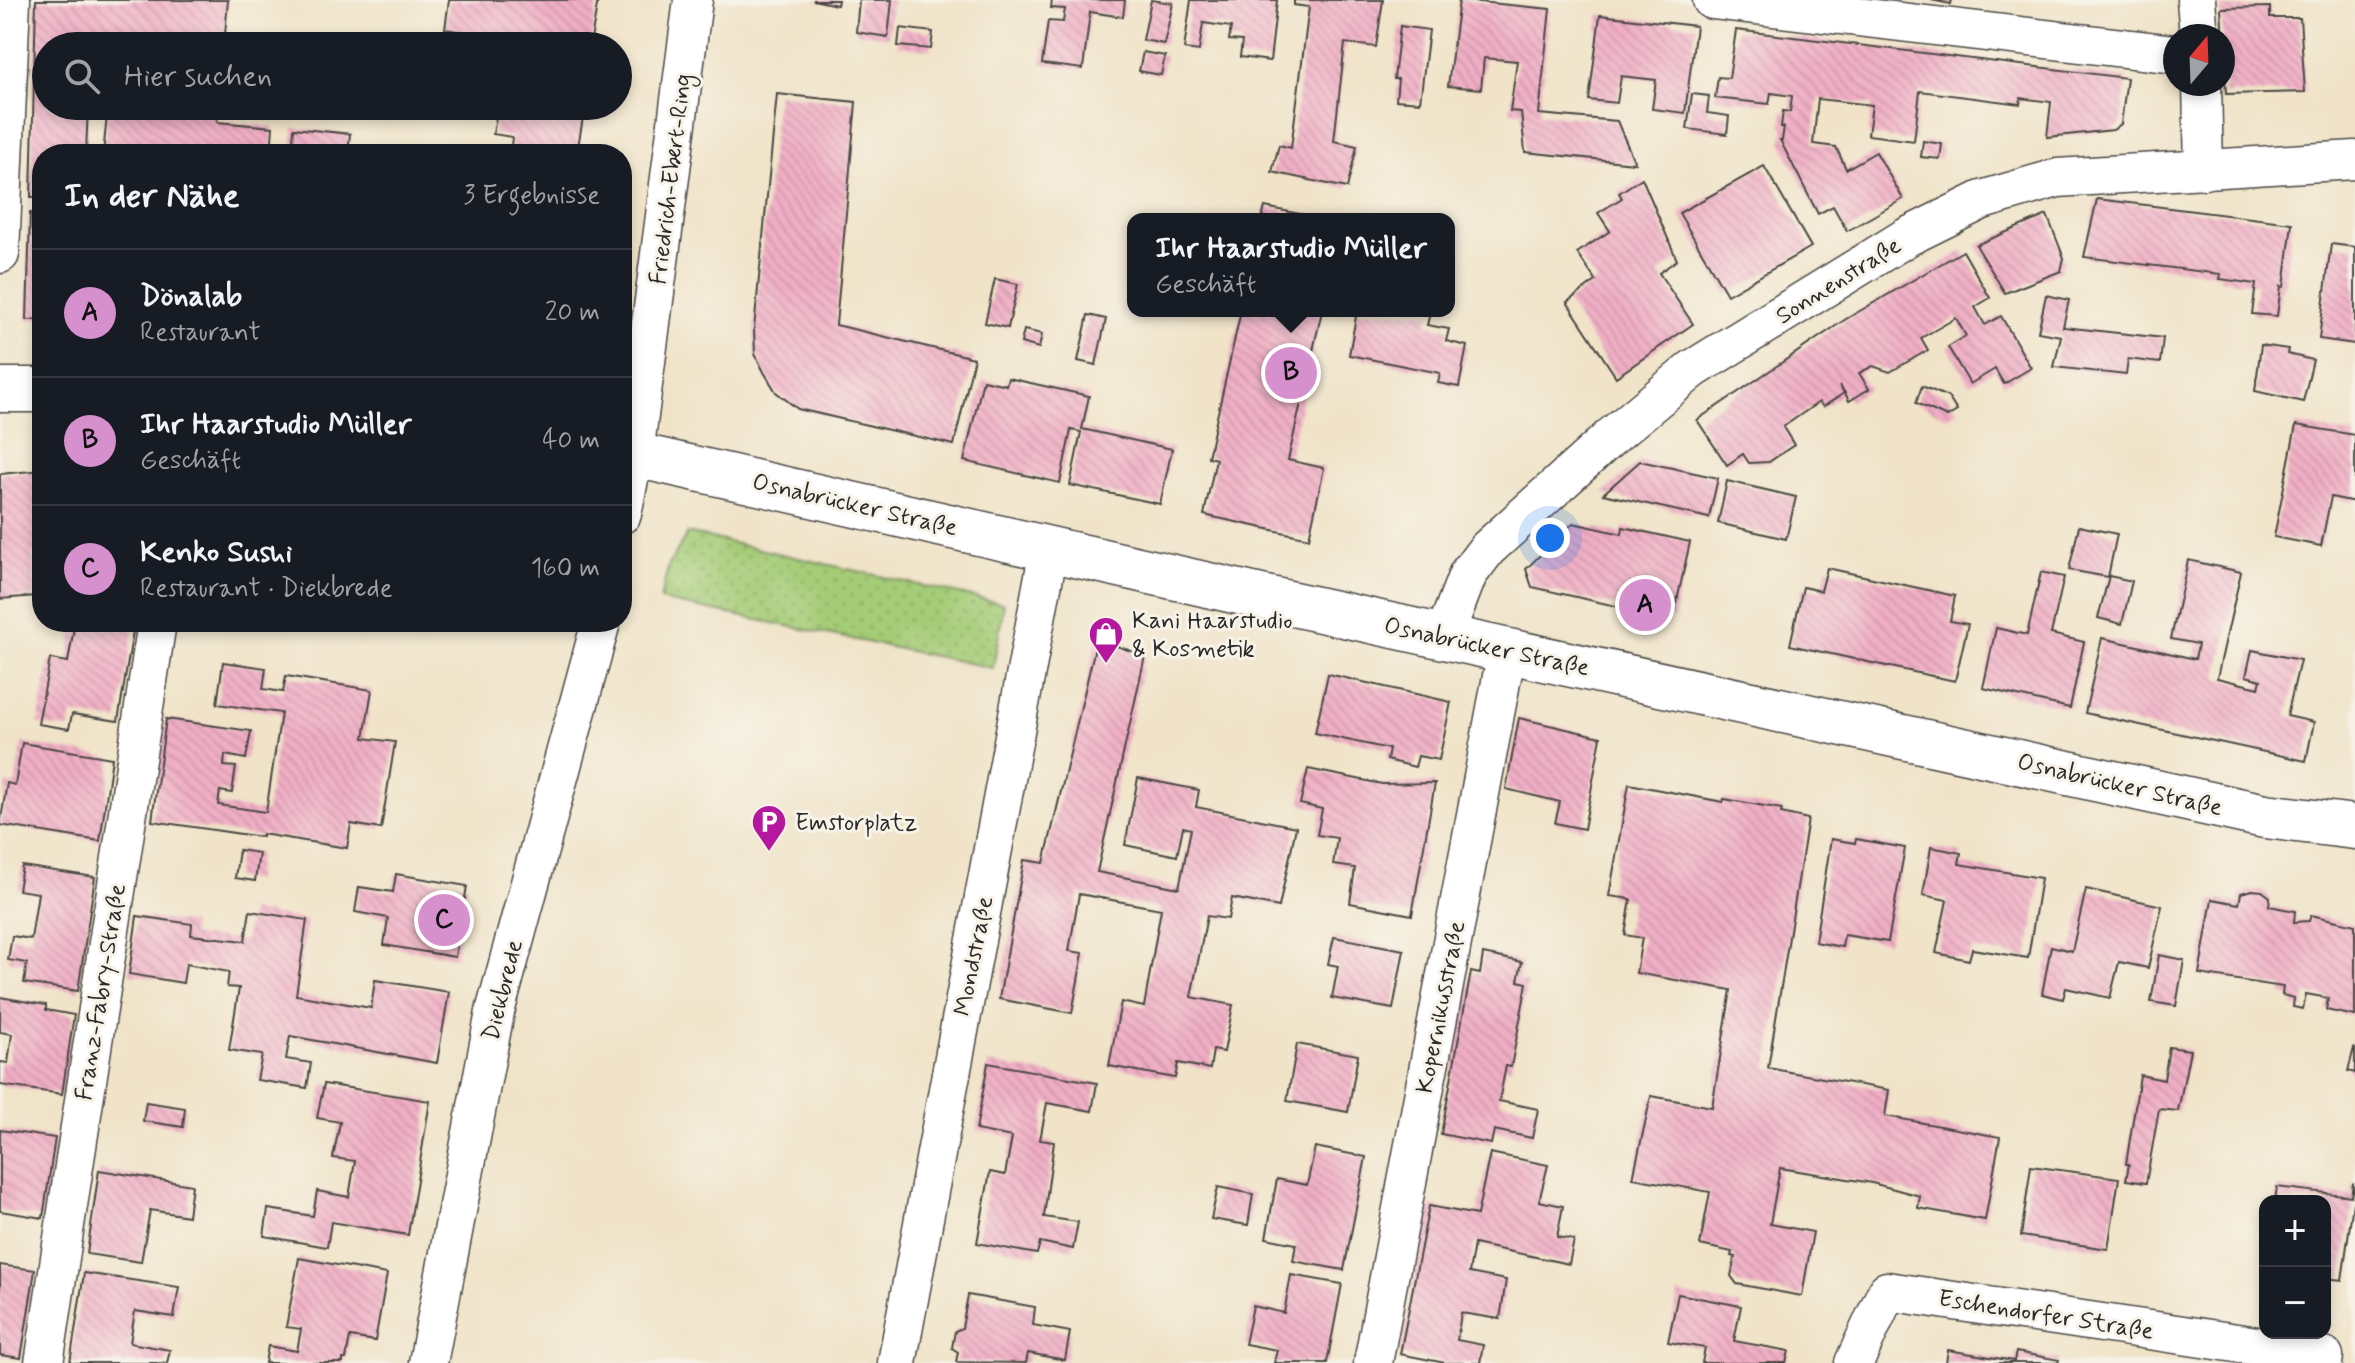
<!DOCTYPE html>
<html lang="de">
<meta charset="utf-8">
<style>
:root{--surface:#171b24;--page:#242831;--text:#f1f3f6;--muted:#9ea1a6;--line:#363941;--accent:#d690ce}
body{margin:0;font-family:Mynerve,sans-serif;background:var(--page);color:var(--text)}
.controls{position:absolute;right:24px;bottom:24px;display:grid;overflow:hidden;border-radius:16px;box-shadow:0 4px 12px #0003}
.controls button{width:72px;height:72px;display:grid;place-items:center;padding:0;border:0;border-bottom:2px solid var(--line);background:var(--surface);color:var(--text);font:40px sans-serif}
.compass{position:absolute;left:2163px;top:24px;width:72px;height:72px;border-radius:50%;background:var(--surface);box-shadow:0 4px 12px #0003;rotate:19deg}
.you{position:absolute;left:1550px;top:538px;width:28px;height:28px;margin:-20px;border:6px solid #fff;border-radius:50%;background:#1a73e8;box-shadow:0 0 0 12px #1a73e833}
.badge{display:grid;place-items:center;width:52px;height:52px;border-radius:50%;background:var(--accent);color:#111;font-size:26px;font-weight:700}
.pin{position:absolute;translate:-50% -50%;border:4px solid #fff;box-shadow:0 2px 8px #0006}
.popup{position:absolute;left:1127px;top:213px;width:328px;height:104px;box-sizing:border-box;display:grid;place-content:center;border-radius:16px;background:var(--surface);filter:drop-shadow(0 2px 6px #0005);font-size:26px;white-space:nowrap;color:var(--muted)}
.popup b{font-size:30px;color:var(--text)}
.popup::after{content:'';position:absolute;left:50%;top:100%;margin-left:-16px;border:16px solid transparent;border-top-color:var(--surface)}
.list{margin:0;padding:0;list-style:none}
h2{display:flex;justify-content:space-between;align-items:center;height:104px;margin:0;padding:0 32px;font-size:34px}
h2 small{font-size:26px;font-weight:400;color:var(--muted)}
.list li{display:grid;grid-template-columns:52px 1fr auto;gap:24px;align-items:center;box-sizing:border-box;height:128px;padding:0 32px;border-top:2px solid var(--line)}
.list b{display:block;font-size:30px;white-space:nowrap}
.list p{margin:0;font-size:26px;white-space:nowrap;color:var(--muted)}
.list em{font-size:26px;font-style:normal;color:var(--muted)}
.icon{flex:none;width:44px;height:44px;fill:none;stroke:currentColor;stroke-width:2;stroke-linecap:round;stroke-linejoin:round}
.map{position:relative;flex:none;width:2355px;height:1363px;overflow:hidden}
.search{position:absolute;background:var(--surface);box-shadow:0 4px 12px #0003;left:32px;top:32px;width:600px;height:88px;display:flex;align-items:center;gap:20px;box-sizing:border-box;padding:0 28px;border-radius:44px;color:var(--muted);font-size:30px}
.panel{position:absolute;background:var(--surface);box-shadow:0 4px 12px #0003;left:32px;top:144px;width:600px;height:488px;border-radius:32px}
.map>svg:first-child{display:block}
.green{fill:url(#green-dots);stroke:#687c51;stroke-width:2}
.building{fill:url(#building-back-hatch)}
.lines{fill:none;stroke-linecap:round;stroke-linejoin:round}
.minor-casing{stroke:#494743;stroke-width:41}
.secondary-casing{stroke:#494743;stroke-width:47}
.minor{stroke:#fff;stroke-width:38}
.secondary{stroke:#fff;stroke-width:44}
.labels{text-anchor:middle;stroke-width:6;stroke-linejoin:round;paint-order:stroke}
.street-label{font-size:24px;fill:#2b2b2b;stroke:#f7f3e8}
.poi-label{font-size:24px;fill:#2b2b2b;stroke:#f7f3e8;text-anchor:start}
</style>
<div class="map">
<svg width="2355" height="1363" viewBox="0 0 2355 1363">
<defs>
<pattern id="green-dots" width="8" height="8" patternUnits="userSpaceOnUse" patternTransform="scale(2)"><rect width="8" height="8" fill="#a5cc77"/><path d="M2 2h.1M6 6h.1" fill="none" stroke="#8eaf67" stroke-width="1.8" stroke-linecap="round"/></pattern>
<pattern id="building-back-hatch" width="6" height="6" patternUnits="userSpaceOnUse" patternTransform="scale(2)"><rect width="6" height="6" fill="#f0aec5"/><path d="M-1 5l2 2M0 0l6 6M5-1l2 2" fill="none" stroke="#ce96a9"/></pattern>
</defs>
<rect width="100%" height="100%" fill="#f7f3e8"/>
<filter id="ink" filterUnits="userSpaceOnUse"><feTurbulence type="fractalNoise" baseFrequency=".0125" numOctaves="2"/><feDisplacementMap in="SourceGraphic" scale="16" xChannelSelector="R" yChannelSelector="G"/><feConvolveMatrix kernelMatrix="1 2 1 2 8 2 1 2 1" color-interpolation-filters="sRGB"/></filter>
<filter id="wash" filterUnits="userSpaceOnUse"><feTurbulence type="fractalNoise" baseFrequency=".006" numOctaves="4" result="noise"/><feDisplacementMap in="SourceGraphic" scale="32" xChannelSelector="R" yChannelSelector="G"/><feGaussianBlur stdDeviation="1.8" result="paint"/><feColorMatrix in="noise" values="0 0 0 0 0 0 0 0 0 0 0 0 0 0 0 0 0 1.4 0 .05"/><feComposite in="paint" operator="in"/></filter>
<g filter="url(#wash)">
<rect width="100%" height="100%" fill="#f0e3c8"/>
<!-- green -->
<polygon class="green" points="688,533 1004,604 993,668 660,600 669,564"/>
<g id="blocks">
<!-- building -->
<g class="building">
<polygon points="36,0 228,0 224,46 46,46 46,106 88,106 86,154 42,154 42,197 31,197"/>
<polygon points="449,0 598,0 590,46 512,46 513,40 445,29"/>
<polygon points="813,0 838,0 837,5"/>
<polygon points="859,0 892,0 888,37 856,32"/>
<polygon points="1052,0 1125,0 1123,17 1090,12 1083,69 1042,64 1048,21 1063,22 1065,9 1051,8"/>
<polygon points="1151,0 1173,3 1164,44 1143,40"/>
<polygon points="1191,0 1277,0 1270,61 1240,57 1242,41 1229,40 1231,27 1203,23 1199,51 1184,49"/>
<polygon points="1294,0 1383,0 1376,47 1345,43 1334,141 1357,146 1347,188 1272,172 1279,145 1291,148 1309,7 1294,5"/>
<polygon points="1459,0 1550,9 1539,114 1617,121 1635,163 1525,152 1521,112 1510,111 1517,61 1484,58 1481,89 1448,86"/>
<polygon points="1931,0 1952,0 1951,4"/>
<polygon points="2270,7 2270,18 2300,18 2305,92 2226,94 2221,8"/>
<polygon points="1600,15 1696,26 1685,113 1652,109 1656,80 1621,76 1617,103 1589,100"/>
<polygon points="1400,26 1429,30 1420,102 1396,100 1398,79 1394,79"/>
<polygon points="900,28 933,32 931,49 898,46"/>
<polygon points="1736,30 2127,78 2121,124 2113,130 2047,137 2051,102 2021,98 2020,104 1920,91 1914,141 1868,135 1872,105 1818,99 1813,144 1836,147 1846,169 1876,152 1903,199 1847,231 1833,206 1818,214 1780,140 1782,140 1784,127 1781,127 1783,111 1790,112 1792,96 1771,93 1769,104 1715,98 1718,77 1729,78"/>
<polygon points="1143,52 1165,56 1161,75 1139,71"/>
<polygon points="777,94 856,102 836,325 974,358 954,445 798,409 776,392 764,372 755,354 754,329"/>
<polygon points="1692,94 1709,96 1707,113 1729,116 1727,134 1687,129"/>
<polygon points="108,106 218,106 217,122 273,127 271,154 103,154"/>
<polygon points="498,106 585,106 578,147 566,146 565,154 510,154 512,137 493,134"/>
<polygon points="294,128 350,134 348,154 292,154"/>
<polygon points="1923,141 1942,144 1940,159 1921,157"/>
<polygon points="1764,166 1811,247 1727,295 1679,213"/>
<polygon points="1642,178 1677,260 1659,273 1693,324 1616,377 1567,302 1596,281 1577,253 1610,231 1598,213 1622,198 1619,193"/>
<polygon points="2097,199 2292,223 2284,287 2281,286 2277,316 2252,314 2256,284 2220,279 2221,274 2084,257"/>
<polygon points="1265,207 1320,218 1320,219 1262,219"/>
<polygon points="30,213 42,213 42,319 27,320"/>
<polygon points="2047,215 2064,258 2061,271 2005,293 1976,245"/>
<polygon points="2331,244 2355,247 2355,344 2319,339"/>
<polygon points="1963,251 1990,298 1975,307 1985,325 2001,316 2031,368 2004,384 1995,369 1970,384 1948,347 1966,336 1956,318 1921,338 1928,350 1890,372 1873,366 1859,373 1869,389 1849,401 1845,393 1839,385 1844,393 1823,407 1819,402 1783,427 1794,445 1769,462 1749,463 1743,454 1727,465 1697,420 1846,319"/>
<polygon points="995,279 1018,284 1008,328 985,323"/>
<polygon points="2046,295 2069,300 2063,327 2163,338 2160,363 2128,359 2126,375 2054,367 2061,336 2038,332"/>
<polygon points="1241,311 1322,311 1288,460 1324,468 1309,538 1204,515 1216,459 1208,457"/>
<polygon points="1357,311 1430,313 1427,325 1449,329 1446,341 1467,346 1459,387 1438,383 1440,373 1349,355"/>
<polygon points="1088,315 1106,319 1096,365 1078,361"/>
<polygon points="1024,330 1042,334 1039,348 1021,343"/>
<polygon points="2261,345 2288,349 2287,354 2313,360 2303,402 2255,391"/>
<polygon points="1008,378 1089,396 1082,429 1172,449 1160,504 1070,485 1081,432 1071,430 1060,483 964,461 983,380 1006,385"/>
<polygon points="1922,386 1948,397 1957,411 1947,417 1916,403"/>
<polygon points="2296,425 2355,435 2355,502 2331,497 2321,546 2274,537"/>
<polygon points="1640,461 1718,478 1709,518 1603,494"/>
<polygon points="42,470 42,551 33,552 36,596 0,599 0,474"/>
<polygon points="1727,481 1796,497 1786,539 1718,523"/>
<polygon points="1573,523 1622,534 1623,527 1690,542 1673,619 1532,587 1526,569"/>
<polygon points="2079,526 2117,534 2108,577 2069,570"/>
<polygon points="2188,560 2241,572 2217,678 2259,688 2261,680 2246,676 2252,650 2300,660 2287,716 2314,722 2306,761 2085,713 2102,638 2195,659 2198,644 2171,639"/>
<polygon points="1827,568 1955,596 1950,621 1968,624 1955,681 1790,645 1803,587 1821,591"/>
<polygon points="2041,572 2064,577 2051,634 2084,642 2070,708 1983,688 1996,628 2027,635"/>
<polygon points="2109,576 2132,581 2122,624 2098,618"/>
<polygon points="75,622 113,622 134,625 118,721 72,714 69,729 38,724 50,659 68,662"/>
<polygon points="1097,639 1145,656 1097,872 1179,888 1191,829 1183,827 1177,856 1125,845 1138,778 1199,790 1196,807 1296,827 1279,907 1232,898 1228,919 1207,916 1191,997 1233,1005 1224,1052 1213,1050 1210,1069 1178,1063 1175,1078 1109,1066 1121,1002 1144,1007 1161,909 1079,894 1069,951 1083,953 1072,1013 999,999 1024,860 1044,863"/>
<polygon points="223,662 266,668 263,689 283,692 286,676 372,690 364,738 395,742 381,829 351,824 347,848 262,834 262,837 152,821 166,719 251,731 246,759 225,755 224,766 236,767 232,793 220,791 218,805 266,812 281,713 217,704"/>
<polygon points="1328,674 1451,702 1439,760 1418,756 1415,767 1387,760 1389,749 1315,733"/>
<polygon points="1519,718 1601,737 1584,829 1555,823 1560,802 1506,789"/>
<polygon points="22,743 112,758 100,841 0,825 7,783 15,785"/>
<polygon points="1308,769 1382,784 1435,783 1412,915 1350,903 1355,868 1333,865 1337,838 1317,835 1322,809 1300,804"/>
<polygon points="1629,784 1723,802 1724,799 1782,809 1781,813 1808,819 1768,1068 1889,1090 1885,1116 2000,1137 1985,1220 1918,1208 1920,1196 1872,1183 1780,1168 1770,1224 1813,1232 1802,1296 1737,1284 1731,1276 1735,1257 1731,1256 1732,1252 1700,1245 1710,1192 1633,1178 1651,1096 1712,1107 1731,990 1636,973 1642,938 1625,935 1631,899 1609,896"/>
<polygon points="1831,839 1855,843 1856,839 1905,848 1888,942 1844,935 1842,947 1815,942"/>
<polygon points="1931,847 1961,853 1959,864 2041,878 2028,958 1972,949 1969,960 1936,953 1947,900 1923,895"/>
<polygon points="239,850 259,853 255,881 235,878"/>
<polygon points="22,866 95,877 78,991 24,983 27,963 8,960 12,936 31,939 38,893 18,890"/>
<polygon points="396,874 467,886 455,957 384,945 388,918 355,912 359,887 393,892"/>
<polygon points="2086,889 2162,906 2148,968 2119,962 2110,998 2066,988 2063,999 2042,994 2051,946 2072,951"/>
<polygon points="2252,890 2262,891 2270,897 2269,906 2295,911 2294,922 2309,921 2311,915 2355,925 2355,1016 2326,1010 2328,998 2306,994 2303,1009 2293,1007 2294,998 2282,995 2283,987 2199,974 2212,899 2239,904 2241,893"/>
<polygon points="250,911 307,920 296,995 371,1008 375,980 449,992 437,1063 290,1036 286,1059 311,1063 307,1088 257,1080 262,1055 229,1050 239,988 227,987 229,972 186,964 183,983 129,974 137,916 192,924 191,935 245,941"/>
<polygon points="1334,937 1404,950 1393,1009 1332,998 1338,966 1328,964"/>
<polygon points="1483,954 1522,962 1518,981 1527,983 1511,1067 1506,1066 1499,1101 1538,1109 1532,1138 1494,1130 1491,1144 1441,1134 1471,972 1480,974"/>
<polygon points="2159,955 2184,960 2176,1006 2151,1002"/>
<polygon points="0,997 46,1005 46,1010 74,1015 62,1094 0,1085 0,1062 8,1063 12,1034 0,1032"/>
<polygon points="1297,1044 1358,1055 1348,1112 1287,1101"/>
<polygon points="2169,1047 2190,1050 2178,1111 2159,1109 2146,1183 2126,1180 2129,1164 2126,1164 2140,1075 2164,1080"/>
<polygon points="2354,1048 2355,1049 2355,1073 2348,1071"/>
<polygon points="988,1063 1097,1083 1092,1111 1047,1103 1040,1140 1054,1142 1044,1217 1078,1222 1073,1249 1040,1242 1037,1254 977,1243 990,1172 1005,1175 1012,1137 976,1130"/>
<polygon points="324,1084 430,1101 408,1235 331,1222 327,1247 264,1236 268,1209 313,1216 317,1191 349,1197 355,1161 333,1158 340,1122 317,1118"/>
<polygon points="146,1102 185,1108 183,1127 143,1121"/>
<polygon points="0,1130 55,1138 43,1218 0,1211"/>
<polygon points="1315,1147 1366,1157 1344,1270 1293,1261 1296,1244 1266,1238 1277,1179 1307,1185"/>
<polygon points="1490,1153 1548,1165 1539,1201 1563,1206 1557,1237 1574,1240 1569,1264 1474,1244 1469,1273 1506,1280 1500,1319 1461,1313 1457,1340 1483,1345 1480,1363 1445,1363 1400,1354 1429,1206 1477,1215"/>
<polygon points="2031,1166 2119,1178 2108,1249 2021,1236"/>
<polygon points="99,1170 192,1185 188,1216 150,1210 141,1262 87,1254"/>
<polygon points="2353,1183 2355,1204 2353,1203 2342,1280 2325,1278 2325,1201 2275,1201 2277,1187 2351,1196"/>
<polygon points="1218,1187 1253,1194 1248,1225 1211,1219"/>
<polygon points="299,1258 387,1274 375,1341 350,1337 346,1359 343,1359 343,1363 265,1363 268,1346 297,1351 301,1329 286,1327"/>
<polygon points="0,1265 35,1270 21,1358 0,1355"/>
<polygon points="84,1273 179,1287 174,1317 135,1311 130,1343 170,1350 167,1363 70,1363"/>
<polygon points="1291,1275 1342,1284 1327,1363 1274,1363 1277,1350 1245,1344 1253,1306 1284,1313"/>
<polygon points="1678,1294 1741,1306 1734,1341 1789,1351 1786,1363 1702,1363 1705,1348 1668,1342"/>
<polygon points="968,1295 1035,1307 1033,1325 1070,1332 1065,1360 1028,1353 1026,1363 956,1362 958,1352 952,1348 955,1331 962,1328"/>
<polygon points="1948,1350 2014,1361 2016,1352 2059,1360 2058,1363 1946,1363"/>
</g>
</g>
</g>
<g filter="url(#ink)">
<use href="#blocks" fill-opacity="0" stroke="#494743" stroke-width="2"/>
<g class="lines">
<defs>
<g id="minor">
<polyline points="1712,0 2175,54"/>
<polyline points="2196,0 2199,36"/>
<polyline points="2202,84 2204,170"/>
<polyline points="0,254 11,0"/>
<polyline points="622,514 634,454 693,0"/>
<polyline points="1444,636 1468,574 1487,549 1611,437 1693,369 1907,237 1982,200 2057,178 2355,160"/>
<polyline points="44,1363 157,622"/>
<polyline points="428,1363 495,1012 601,622"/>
<polyline points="897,1363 1049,549"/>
<polyline points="1373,1363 1507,650"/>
<polyline points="1854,1363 1887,1291 2324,1356 2323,1363"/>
</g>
<g id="secondary">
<polyline points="0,390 42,390"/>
<polyline points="622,452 1261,597 2265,816 2355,827"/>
</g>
</defs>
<!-- minor casing -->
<use href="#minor" class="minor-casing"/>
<!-- secondary casing -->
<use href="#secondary" class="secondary-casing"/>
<!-- minor -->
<use href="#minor" class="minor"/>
<!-- secondary -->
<use href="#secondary" class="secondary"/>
</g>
</g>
<!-- icons -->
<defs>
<symbol id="shop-pin" viewBox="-11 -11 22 30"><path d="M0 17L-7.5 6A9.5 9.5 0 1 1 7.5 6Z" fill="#b5179e" stroke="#f7f3e8"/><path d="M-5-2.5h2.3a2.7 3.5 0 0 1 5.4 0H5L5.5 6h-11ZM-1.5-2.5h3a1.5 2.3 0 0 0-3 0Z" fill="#fff"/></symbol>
<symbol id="parking-pin" viewBox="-11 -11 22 30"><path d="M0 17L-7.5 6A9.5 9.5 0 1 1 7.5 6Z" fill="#b5179e" stroke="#f7f3e8"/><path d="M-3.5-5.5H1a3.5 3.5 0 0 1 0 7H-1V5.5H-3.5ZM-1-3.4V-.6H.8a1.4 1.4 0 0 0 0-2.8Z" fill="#fff"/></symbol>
</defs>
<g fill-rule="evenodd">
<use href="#shop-pin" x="1086" y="614" width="40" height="54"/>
<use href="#parking-pin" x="749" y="802" width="40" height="54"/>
</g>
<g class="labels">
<!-- street labels -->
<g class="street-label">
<text transform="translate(670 179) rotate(-83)" y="8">Friedrich-Ebert-Ring</text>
<text transform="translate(1838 280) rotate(-32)" y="8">Sonnenstraße</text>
<text transform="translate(855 504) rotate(13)" y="8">Osnabrücker Straße</text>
<text transform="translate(1487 646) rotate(12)" y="8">Osnabrücker Straße</text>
<text transform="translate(2120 784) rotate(13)" y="8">Osnabrücker Straße</text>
<text transform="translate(973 956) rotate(-79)" y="8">Mondstraße</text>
<text transform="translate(502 990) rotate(-76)" y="8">Diekbrede</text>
<text transform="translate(100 992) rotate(-81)" y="8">Franz-Fabry-Straße</text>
<text transform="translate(1440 1007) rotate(-79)" y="8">Kopernikusstraße</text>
<text transform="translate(2046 1314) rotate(9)" y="8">Eschendorfer Straße</text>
</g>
<!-- poi labels -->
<g class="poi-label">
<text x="1132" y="628">Kani Haarstudio<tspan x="1132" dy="28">&amp; Kosmetik</tspan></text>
<text x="795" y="830">Emstorplatz</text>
</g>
</g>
</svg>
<div class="controls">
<button>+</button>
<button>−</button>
</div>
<svg class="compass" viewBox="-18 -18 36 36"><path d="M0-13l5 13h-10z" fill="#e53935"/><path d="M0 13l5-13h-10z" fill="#9ea1a6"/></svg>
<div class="you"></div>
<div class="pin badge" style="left:1645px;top:605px">A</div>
<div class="pin badge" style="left:1291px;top:373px">B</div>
<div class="popup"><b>Ihr Haarstudio Müller</b>Geschäft</div>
<div class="pin badge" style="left:444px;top:920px">C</div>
<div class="search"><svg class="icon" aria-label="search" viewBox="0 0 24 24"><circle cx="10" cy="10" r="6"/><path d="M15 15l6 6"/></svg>Hier suchen</div>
<section class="panel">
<h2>In der Nähe<small>3 Ergebnisse</small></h2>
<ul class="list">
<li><span class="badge">A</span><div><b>Dönalab</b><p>Restaurant</p></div><em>20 m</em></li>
<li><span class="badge">B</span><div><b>Ihr Haarstudio Müller</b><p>Geschäft</p></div><em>40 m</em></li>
<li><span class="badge">C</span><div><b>Kenko Sushi</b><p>Restaurant · Diekbrede</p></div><em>160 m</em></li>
</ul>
</section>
</div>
